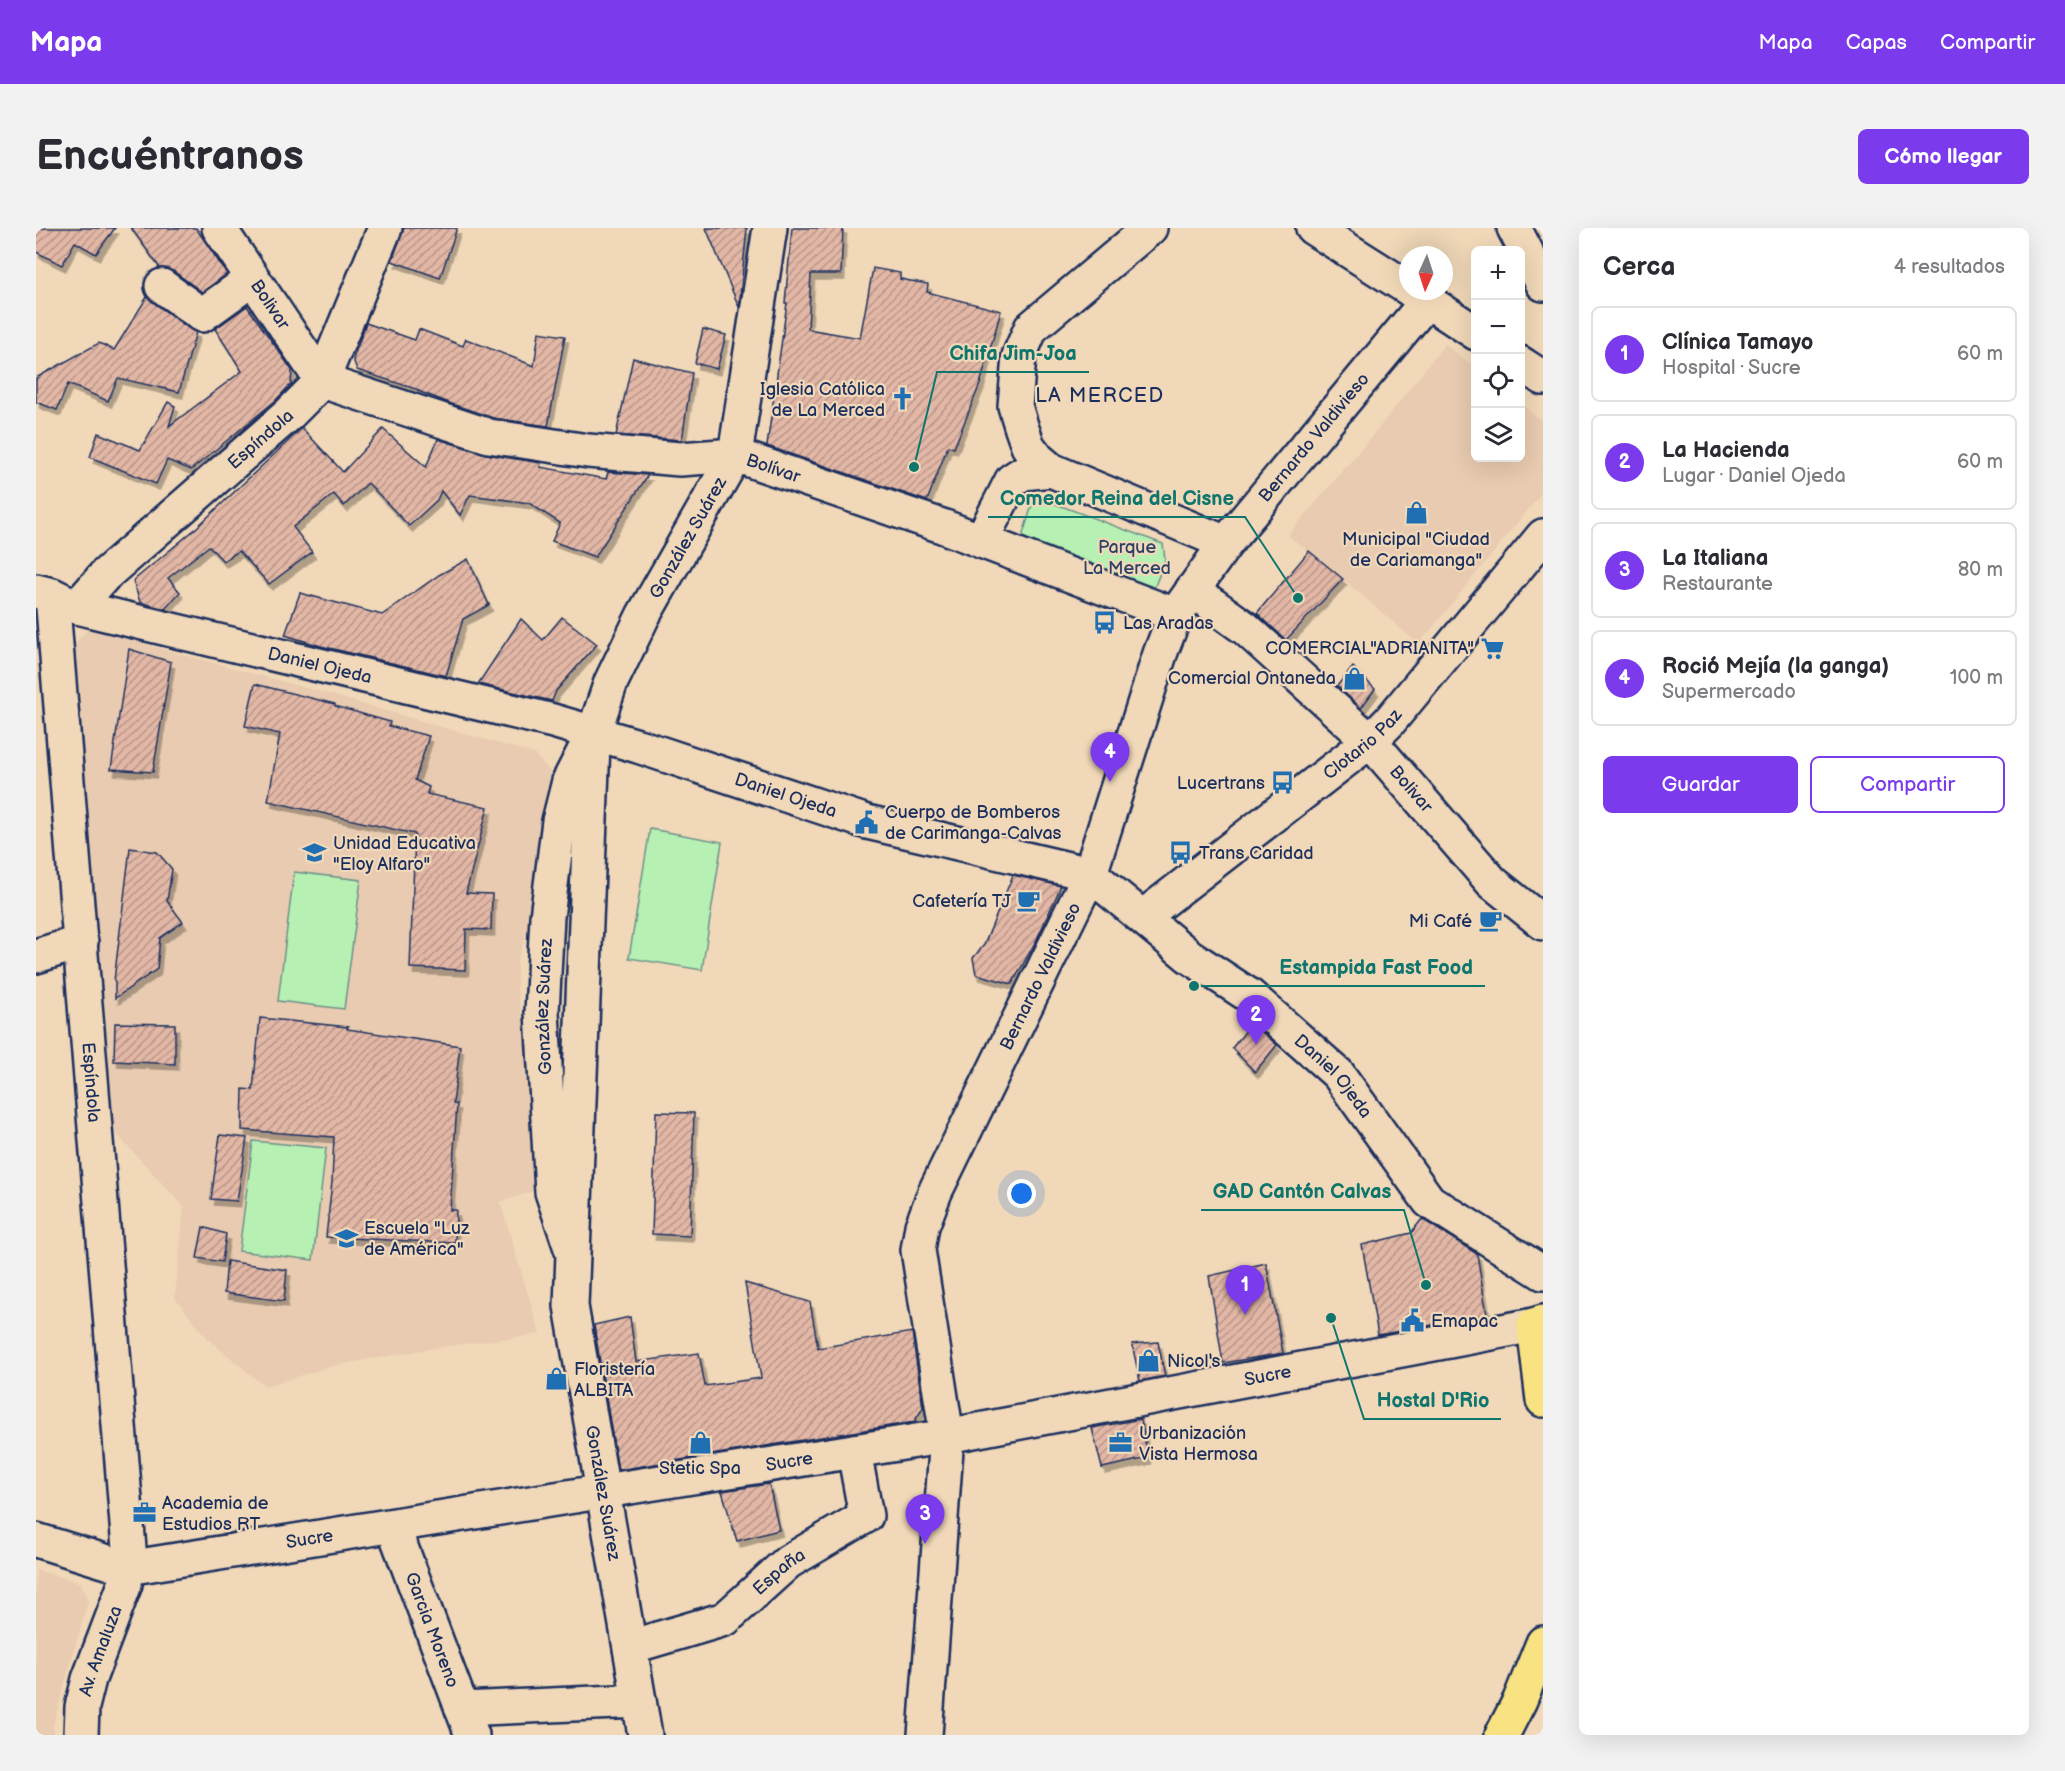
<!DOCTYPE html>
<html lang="es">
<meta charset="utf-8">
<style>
:root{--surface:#fff;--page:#f2f2f3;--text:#2b2b33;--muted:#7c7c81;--line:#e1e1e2;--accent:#7c3aed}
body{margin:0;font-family:"Balsamiq Sans",sans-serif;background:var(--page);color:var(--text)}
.controls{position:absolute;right:18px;top:18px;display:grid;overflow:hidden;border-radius:9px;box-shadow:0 6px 24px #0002}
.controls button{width:54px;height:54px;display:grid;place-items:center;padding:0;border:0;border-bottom:2px solid var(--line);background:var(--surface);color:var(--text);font:30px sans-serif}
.compass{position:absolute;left:1363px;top:18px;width:54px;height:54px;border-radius:50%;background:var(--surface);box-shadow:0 6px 24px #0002;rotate:183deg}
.you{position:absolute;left:986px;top:966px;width:21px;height:21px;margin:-15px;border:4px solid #fff;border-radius:50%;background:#1a73e8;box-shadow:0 0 0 9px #1a73e833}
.badge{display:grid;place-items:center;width:39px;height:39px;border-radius:50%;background:var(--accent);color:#fff;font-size:20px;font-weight:700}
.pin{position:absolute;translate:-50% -50px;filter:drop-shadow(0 2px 3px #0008)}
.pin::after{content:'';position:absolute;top:32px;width:21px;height:18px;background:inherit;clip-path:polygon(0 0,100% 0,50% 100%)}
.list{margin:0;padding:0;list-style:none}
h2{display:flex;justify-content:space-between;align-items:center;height:78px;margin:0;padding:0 24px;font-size:26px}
h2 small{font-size:20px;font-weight:400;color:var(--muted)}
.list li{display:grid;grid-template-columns:39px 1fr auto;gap:18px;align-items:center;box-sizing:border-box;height:96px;margin:0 12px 12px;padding:0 12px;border:2px solid var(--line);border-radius:9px}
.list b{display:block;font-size:22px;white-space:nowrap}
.list p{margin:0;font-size:20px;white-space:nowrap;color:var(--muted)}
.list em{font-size:20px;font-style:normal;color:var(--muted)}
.actions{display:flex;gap:12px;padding:18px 24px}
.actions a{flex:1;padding:14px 0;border:2px solid var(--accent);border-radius:9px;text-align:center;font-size:21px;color:var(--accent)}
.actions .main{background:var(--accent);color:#fff}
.icon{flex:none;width:33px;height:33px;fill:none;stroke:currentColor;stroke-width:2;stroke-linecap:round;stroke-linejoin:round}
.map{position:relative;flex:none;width:1507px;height:1507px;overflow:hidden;border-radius:9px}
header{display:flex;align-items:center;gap:36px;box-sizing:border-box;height:84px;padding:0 30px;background:var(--accent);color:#fff}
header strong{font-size:28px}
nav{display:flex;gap:33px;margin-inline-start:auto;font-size:21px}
.intro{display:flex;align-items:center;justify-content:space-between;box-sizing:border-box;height:144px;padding:0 36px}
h1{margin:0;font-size:42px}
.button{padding:15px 27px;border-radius:9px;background:var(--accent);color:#fff;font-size:21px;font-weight:700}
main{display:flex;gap:36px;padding:0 36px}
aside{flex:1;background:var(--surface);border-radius:9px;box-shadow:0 6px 24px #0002}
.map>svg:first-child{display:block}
.built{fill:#e8cbb0}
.park{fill:#b7f0b3;stroke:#699088;stroke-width:1.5}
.building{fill:url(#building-hatch);stroke:#1b2f5e;stroke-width:1.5;filter:url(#shadow)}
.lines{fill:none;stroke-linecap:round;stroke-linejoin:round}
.street-casing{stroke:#1b2f5e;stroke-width:38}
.secondary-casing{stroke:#1b2f5e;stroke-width:38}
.primary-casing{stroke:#1b2f5e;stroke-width:38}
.street{stroke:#f0d8b8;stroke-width:33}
.secondary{stroke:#f0d8b8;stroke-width:33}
.primary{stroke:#f8e281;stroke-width:33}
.labels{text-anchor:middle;stroke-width:4.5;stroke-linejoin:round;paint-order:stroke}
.street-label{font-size:18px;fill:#1b2f5e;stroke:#f0d8b8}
.poi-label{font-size:18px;fill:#1b2f5e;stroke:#f0d8b8;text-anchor:start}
.park-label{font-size:18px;fill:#2b4266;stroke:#f0d8b8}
.neighbourhood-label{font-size:20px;letter-spacing:1.5px;fill:#1b2f5e;stroke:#f0d8b8}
.leader{fill:none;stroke:#0f766e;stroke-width:2}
.callout-dot{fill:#0f766e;stroke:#f0d8b8;stroke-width:2}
.callout-label{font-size:20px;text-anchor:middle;font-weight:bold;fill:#0f766e;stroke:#f0d8b8;stroke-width:4.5;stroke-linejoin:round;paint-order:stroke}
</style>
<header>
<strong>Mapa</strong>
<nav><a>Mapa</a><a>Capas</a><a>Compartir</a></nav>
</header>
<div class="intro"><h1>Encuéntranos</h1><a class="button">Cómo llegar</a></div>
<main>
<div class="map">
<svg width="1507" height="1507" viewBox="0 0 1507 1507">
<defs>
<pattern id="building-hatch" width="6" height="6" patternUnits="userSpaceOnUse" patternTransform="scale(1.5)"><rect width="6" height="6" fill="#e3b7a5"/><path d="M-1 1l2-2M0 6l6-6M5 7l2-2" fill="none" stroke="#b7958a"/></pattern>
<filter id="shadow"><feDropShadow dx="3.5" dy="6" stdDeviation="0" flood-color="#0004"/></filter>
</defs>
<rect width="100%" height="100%" fill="#f0d8b8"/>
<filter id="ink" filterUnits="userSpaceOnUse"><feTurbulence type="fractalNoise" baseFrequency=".0167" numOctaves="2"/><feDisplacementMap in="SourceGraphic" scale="12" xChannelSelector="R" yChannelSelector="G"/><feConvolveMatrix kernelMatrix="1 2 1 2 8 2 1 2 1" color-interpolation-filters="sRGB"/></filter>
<g filter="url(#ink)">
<!-- built -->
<g class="built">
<polygon points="1409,116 1439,140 1440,230 1484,230 1485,176 1507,194 1507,263 1383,416 1307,351 1252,307 1334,211"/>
<polygon points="52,401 285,464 498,526 520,550 492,700 481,733 481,762 489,803 497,963 464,974 504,1106 404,1119 300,1137 229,1158 172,1111 139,1070 148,979 77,902 34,421"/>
<polygon points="0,1342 45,1355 52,1373 17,1497 18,1507 0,1507"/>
</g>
<!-- park -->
<g class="park">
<polygon points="1009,272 1127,316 1129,332 1119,358 1107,363 993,319 987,306 996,277"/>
<polygon points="614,601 686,614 666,742 593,730"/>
<polygon points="258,644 325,652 308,781 242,773"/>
<polygon points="217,913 290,920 277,1032 203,1023"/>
</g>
<!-- building -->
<g class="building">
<polygon points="0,0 79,0 60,26 39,14 26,37 0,24"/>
<polygon points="95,0 160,0 191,46 166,64 137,43 124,40"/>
<polygon points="368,0 421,0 404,50 356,33"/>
<polygon points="670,0 711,0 703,79"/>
<polygon points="756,0 807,0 805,46 775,46 772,101 824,110 837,40 864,45 864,51 892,56 891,64 965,83 944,156 918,220 912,218 891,273 731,218 751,75 749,75"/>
<polygon points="111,69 155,102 160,104 143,164 82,150 72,173 32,156 21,182 0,174 0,150 63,115 78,122"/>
<polygon points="211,78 256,142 255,156 239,173 155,242 131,232 120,256 54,229 62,205 104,222 132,174 139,178 133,198 206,143 179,101"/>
<polygon points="330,95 379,112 383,101 427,118 430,111 498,138 503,104 529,108 512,198 457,190 416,176 382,163 383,162 321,142 317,131"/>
<polygon points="667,101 690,107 681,141 659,135"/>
<polygon points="597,130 656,145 646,212 580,207"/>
<polygon points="266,200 307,244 347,201 390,239 402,211 450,226 505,235 504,239 570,251 572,244 612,247 559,329 516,313 524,295 493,275 434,267 424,287 405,263 401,272 373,298 332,255 308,278 298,266 257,299 276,324 233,356 203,323 187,333 173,318 132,350 144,364 129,381 104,374 97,353 158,302"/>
<polygon points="1273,323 1307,351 1250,412 1221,385"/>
<polygon points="432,331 453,377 427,391 410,448 285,418 249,407 264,365 346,387 403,347"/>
<polygon points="526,389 561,416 520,463 516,473 442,456 485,391 507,412"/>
<polygon points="93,421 135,434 117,544 75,541"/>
<polygon points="1317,439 1339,461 1325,480 1301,458"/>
<polygon points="219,456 299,476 299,478 354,494 353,498 393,508 379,552 393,559 391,566 452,579 430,665 456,666 455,702 430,701 429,742 374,740 379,606 232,573 244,506 209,498"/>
<polygon points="94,620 121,624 136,641 131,673 147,694 124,710 121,741 79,770 79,754 78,753"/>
<polygon points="977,647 1025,658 1001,711 976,756 940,746 937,730 948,717"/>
<polygon points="224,790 312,799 311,801 424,818 417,876 421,876 414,982 420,982 419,1015 290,1009 296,954 298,909 206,902 207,861 217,862"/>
<polygon points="79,795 139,796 139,836 78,833"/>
<polygon points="1216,795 1241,817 1219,844 1196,820"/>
<polygon points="620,884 658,885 654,1008 616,1006"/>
<polygon points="184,907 211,910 201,973 175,971"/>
<polygon points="1386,991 1441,1026 1451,1087 1342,1107 1326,1017 1375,1005"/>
<polygon points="167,999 190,1006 186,1034 161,1030"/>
<polygon points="191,1033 251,1042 248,1073 188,1065"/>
<polygon points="1230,1035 1247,1125 1187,1135 1173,1048"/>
<polygon points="709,1055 774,1074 782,1120 876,1104 887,1180 878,1194 582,1242 558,1097 594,1089 600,1134 663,1125 669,1158 725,1150"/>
<polygon points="1122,1114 1129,1148 1104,1153 1096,1116"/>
<polygon points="1105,1191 1112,1230 1066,1240 1056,1200"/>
<polygon points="733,1256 743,1302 701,1313 686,1263"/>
</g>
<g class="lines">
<defs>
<g id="street">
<path id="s1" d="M 183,0 L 286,153"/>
<polyline points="1114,0 995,100 983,128 979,178 986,201 992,218 1002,231 1015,242 1190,315"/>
<polyline points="1277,0 1372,60"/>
<polyline points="1478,0 1507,56"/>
<polyline points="126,58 166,87 216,51"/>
<polyline points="1376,63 1440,105"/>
<polyline points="1484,135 1507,150"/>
<path id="s2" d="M 286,153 L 453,208 L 552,223 L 644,231 L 699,227 L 906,298 L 1139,387"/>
<polyline points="945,313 976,252 987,245 1015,242"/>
<path id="s3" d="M 1156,362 L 1209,400 L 1334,513 L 1456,654 L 1507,695"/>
<path id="s4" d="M 0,363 L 16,367 L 41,379 L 86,390 L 517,493 L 602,518 L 831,594 L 1054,646 L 1153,728 L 1214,768 L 1302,846 L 1393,973 L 1507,1045"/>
<path id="s5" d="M 16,367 L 93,1321 L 91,1340"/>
<path id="s6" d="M 41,379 L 69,347 L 252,187 L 286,153 L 349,0"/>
<path id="s7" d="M 557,515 L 535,1078 L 609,1507"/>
<path id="s8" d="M 1108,688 L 1334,513 L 1353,494 L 1507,308"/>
<polyline points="0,728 45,714"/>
<path id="s9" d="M 536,1023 L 516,964 L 506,784 L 511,689 L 523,593 L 533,553 L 558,504 L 575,454 L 607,388 L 699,227 L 734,0"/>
<path id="s10" d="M 911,1208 L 882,1022 L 886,998 L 899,964 L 1054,646 L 1124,426 L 1139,387 L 1190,315 L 1391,73"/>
<path id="s11" d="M 357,1298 L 436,1507"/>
<path id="s12" d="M 594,1419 L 689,1391 L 752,1334 L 830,1288 L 818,1223"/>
<polyline points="426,1481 603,1473"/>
</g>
<g id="secondary">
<path id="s13" d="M 0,1312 L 91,1340 L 911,1208 L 1498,1097"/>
<path id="s14" d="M 45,1507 L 46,1479 L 53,1451 L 89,1356 L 91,1340"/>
<polyline points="889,1507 911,1208"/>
</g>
<g id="primary">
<polyline points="1507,1094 1498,1097 1507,1172"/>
<polyline points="1466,1507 1484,1472 1507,1415"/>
</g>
</defs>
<!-- street casing -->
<use href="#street" class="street-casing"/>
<!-- secondary casing -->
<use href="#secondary" class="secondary-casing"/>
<!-- primary casing -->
<use href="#primary" class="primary-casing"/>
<!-- street -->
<use href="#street" class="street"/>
<!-- secondary -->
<use href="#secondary" class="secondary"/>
<!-- primary -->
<use href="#primary" class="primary"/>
</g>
</g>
<!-- icons -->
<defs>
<symbol id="church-bare" viewBox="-9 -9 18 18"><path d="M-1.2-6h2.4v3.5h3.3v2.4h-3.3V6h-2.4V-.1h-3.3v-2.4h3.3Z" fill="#1f6fb2" stroke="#f0d8b8" stroke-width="2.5" paint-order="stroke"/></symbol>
<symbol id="shop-bare" viewBox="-9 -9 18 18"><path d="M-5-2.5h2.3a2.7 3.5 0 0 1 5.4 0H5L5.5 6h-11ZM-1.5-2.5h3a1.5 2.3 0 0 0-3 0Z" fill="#1f6fb2" stroke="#f0d8b8" stroke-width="2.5" paint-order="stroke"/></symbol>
<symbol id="bus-bare" viewBox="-9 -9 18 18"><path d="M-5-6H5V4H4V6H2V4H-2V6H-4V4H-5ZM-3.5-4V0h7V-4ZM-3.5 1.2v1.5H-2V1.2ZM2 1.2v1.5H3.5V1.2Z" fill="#1f6fb2" stroke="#f0d8b8" stroke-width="2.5" paint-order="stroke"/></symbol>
<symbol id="supermarket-bare" viewBox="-9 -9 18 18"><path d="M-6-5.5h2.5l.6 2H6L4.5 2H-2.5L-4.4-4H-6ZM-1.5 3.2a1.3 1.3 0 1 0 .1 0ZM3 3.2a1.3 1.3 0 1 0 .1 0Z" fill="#1f6fb2" stroke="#f0d8b8" stroke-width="2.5" paint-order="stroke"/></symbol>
<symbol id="civic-bare" viewBox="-9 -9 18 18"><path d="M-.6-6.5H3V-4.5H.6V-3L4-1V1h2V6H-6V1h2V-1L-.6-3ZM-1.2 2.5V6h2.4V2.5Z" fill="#1f6fb2" stroke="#f0d8b8" stroke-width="2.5" paint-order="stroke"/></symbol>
<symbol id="school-bare" viewBox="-9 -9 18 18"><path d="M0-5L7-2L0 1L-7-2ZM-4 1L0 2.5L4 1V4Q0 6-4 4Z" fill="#1f6fb2" stroke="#f0d8b8" stroke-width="2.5" paint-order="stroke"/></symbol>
<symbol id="cafe-bare" viewBox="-9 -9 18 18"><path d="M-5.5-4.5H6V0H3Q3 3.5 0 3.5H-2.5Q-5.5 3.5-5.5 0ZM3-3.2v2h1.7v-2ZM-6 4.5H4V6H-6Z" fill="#1f6fb2" stroke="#f0d8b8" stroke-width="2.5" paint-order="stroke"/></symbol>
<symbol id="office-bare" viewBox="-9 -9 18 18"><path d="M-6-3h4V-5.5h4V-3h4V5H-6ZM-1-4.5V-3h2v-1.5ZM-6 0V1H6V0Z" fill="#1f6fb2" stroke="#f0d8b8" stroke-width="2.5" paint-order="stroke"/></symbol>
</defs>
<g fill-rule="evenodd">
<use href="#church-bare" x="850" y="154" width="33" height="33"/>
<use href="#shop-bare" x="1364" y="268" width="33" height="33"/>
<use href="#bus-bare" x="1052" y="378" width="33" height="33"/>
<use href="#supermarket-bare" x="1440" y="404" width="33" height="33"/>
<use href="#shop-bare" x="1302" y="434" width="33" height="33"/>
<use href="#bus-bare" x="1230" y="538" width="33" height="33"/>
<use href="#civic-bare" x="814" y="578" width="33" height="33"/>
<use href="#school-bare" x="262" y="608" width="33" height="33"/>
<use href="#bus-bare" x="1128" y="608" width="33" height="33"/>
<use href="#cafe-bare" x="976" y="656" width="33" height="33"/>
<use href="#cafe-bare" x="1438" y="676" width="33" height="33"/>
<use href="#school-bare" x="294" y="994" width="33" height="33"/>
<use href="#civic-bare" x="1360" y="1076" width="33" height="33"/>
<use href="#shop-bare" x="1096" y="1116" width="33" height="33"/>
<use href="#shop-bare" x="504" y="1134" width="33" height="33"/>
<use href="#shop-bare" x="648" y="1198" width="33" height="33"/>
<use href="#office-bare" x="1068" y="1198" width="33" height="33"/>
<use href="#office-bare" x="92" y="1268" width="33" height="33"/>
</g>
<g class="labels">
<!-- street labels -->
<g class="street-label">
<text dy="6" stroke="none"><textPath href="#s1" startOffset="92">Bolivar</textPath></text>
<text dy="6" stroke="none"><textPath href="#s10" startOffset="1101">Bernardo Valdivieso</textPath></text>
<text dy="6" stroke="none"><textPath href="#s6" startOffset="249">Espíndola</textPath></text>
<text dy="6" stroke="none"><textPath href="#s2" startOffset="464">Bolívar</textPath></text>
<text dy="6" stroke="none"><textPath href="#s9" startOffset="747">González Suárez</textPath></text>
<text dy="6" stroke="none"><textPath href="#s4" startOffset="294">Daniel Ojeda</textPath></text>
<text dy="6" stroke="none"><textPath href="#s8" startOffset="278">Clotario Paz</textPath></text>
<text dy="6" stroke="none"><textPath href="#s3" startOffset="297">Bolivar</textPath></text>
<text dy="6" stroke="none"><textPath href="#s4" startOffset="778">Daniel Ojeda</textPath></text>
<text dy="6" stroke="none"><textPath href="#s10" startOffset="489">Bernardo Valdivieso</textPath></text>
<text dy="6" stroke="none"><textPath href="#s9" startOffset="248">González Suárez</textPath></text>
<text dy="6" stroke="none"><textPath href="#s4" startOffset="1410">Daniel Ojeda</textPath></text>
<text dy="6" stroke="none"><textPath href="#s5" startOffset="489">Espíndola</textPath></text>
<text dy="6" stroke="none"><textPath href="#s13" startOffset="1252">Sucre</textPath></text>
<text dy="6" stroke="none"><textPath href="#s13" startOffset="766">Sucre</textPath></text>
<text dy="6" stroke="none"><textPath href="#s7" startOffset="753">González Suárez</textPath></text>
<text dy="6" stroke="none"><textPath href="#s13" startOffset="280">Sucre</textPath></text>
<text dy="6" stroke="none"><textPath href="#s12" startOffset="171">España</textPath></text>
<text dy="6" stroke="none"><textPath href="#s11" startOffset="111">Garcia Moreno</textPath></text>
<text dy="6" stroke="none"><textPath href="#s14" startOffset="87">Av. Amaluza</textPath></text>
</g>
<!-- poi labels -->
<g class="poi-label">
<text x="849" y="167" text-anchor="end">Iglesia Católica<tspan x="849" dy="21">de La Merced</tspan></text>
<text x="1380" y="317" text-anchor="middle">Municipal "Ciudad<tspan x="1380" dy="21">de Cariamanga"</tspan></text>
<text x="1087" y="401">Las Aradas</text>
<text x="1438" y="426" text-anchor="end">COMERCIAL"ADRIANITA"</text>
<text x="1300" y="456" text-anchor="end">Comercial Ontaneda</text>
<text x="1229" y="561" text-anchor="end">Lucertrans</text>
<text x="849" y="590">Cuerpo de Bomberos<tspan x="849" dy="21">de Carimanga-Calvas</tspan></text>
<text x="297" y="621">Unidad Educativa<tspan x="297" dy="21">"Eloy Alfaro"</tspan></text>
<text x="1163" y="631">Trans Caridad</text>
<text x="975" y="679" text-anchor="end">Cafetería TJ</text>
<text x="1436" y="699" text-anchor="end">Mi Café</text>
<text x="328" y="1006">Escuela "Luz<tspan x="328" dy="21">de América"</tspan></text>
<text x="1395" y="1099">Emapac</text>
<text x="1131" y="1139">Nicol's</text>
<text x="538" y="1147">Floristería<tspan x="538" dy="21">ALBITA</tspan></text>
<text x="1103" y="1211">Urbanización<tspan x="1103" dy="21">Vista Hermosa</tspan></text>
<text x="664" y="1246" text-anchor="middle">Stetic Spa</text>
<text x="126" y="1281">Academia de<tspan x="126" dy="21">Estudios RT</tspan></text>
</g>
<!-- park labels -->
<g class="park-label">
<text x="1091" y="325">Parque<tspan x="1091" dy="21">La Merced</tspan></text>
</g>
<!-- neighbourhood labels -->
<g class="neighbourhood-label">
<text x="1064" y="174">LA MERCED</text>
</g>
</g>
<!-- callouts -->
<path class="leader" d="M878 239L901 144H1053M1262 370L1209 289H952M1158 758L1231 758H1449M1390 1057L1368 982H1165M1295 1090L1328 1191H1465"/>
<g class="callout-dot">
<circle cx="878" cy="239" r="6"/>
<circle cx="1262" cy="370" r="6"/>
<circle cx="1158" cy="758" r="6"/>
<circle cx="1390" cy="1057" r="6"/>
<circle cx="1295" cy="1090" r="6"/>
</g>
<g class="callout-label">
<text x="977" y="132">Chifa Jim-Joa</text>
<text x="1081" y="277">Comedor Reina del Cisne</text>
<text x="1340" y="746">Estampida Fast Food</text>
<text x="1266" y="970">GAD Cantón Calvas</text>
<text x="1397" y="1179">Hostal D'Rio</text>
</g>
</svg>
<div class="controls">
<button>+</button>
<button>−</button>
<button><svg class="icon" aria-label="locate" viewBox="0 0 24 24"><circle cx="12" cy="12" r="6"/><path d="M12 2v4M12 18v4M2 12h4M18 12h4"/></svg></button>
<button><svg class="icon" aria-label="layers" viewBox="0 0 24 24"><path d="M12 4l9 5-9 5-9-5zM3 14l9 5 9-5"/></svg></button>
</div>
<svg class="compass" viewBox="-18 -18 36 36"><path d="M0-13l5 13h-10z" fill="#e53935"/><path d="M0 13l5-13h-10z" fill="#7c7c81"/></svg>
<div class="you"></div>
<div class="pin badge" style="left:1209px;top:1087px">1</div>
<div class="pin badge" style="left:1220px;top:817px">2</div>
<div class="pin badge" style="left:889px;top:1316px">3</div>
<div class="pin badge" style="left:1074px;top:554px">4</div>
</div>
<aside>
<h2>Cerca<small>4 resultados</small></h2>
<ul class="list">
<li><span class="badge">1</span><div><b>Clínica Tamayo</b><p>Hospital · Sucre</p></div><em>60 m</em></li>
<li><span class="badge">2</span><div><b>La Hacienda</b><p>Lugar · Daniel Ojeda</p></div><em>60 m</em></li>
<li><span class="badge">3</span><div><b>La Italiana</b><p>Restaurante</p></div><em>80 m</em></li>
<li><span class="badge">4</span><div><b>Roció Mejía (la ganga)</b><p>Supermercado</p></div><em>100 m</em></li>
</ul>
<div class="actions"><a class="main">Guardar</a><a>Compartir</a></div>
</aside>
</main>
